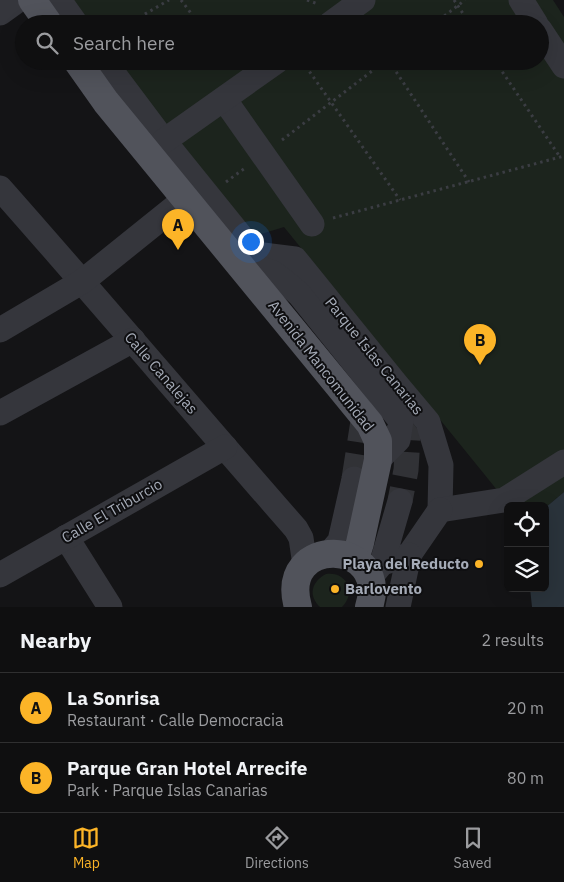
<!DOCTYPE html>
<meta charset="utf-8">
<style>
:root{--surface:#0f0f10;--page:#181819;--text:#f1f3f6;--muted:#9b9c9f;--line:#2f2f30;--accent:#fcb427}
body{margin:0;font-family:"IBM Plex Sans",sans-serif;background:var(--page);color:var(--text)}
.controls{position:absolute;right:15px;bottom:15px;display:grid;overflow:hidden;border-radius:8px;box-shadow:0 5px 20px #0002}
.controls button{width:45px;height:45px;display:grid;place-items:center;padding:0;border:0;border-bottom:1px solid var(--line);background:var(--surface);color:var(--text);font:25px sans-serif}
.you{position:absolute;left:250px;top:241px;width:18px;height:18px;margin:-12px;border:4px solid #fff;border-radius:50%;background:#1a73e8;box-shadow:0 0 0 8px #1a73e833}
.badge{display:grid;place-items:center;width:32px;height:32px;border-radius:50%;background:var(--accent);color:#111;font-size:16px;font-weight:700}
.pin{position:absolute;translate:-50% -41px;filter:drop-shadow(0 1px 2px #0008)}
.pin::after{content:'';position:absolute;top:26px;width:18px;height:15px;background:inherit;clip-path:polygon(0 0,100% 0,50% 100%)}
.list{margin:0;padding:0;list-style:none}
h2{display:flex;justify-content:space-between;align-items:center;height:65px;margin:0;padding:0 20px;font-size:21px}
h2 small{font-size:16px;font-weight:400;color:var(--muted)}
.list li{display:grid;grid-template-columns:32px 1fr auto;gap:15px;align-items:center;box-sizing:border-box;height:70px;padding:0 20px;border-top:1px solid var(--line)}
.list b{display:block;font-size:19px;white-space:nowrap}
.list p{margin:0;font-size:16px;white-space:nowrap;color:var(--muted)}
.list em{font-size:16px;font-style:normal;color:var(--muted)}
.icon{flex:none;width:28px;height:28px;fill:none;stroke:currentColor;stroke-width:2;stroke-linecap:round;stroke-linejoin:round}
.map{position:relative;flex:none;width:564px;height:607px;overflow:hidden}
.search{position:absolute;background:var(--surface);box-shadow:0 5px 20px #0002;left:15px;right:15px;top:15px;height:55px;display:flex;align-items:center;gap:12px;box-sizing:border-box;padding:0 18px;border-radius:28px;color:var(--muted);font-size:19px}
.sheet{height:205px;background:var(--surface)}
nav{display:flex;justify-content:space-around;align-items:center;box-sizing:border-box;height:70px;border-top:1px solid var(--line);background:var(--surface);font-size:14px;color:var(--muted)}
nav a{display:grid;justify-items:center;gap:2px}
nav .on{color:var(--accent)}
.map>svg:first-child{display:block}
.green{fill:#1c241d}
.water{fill:#2a333b}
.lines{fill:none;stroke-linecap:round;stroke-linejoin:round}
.minor-tunnel{stroke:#313236;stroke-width:25;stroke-dasharray:25 12;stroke-linecap:butt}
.path{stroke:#3b3d43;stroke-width:3;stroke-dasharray:2.5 4;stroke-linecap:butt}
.minor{stroke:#35363c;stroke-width:25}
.major{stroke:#51535b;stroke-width:28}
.poi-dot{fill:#fcb427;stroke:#0f0f11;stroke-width:2}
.labels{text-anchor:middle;stroke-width:4;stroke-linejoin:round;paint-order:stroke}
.street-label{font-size:15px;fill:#a5abb7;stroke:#0f0f11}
.poi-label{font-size:15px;font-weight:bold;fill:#a5abb7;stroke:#0f0f11;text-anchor:end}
</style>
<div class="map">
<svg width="564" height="607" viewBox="0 0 564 607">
<rect width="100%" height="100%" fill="#141416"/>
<!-- green -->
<g class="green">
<polygon points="66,0 553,0 564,17 564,492 545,508 545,506 510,506 284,227 248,238 113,61 540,61 540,24 84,24"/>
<path d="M 326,574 C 346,571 357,592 342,607 L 320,607 C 308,596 311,582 326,574 Z"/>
</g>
<!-- water -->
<polygon class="water" points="564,492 564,607 532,607 530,588 545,588 545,508"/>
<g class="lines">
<!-- minor-tunnel -->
<g class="minor-tunnel">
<polyline points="394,420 408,437 406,470 400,501"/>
<polyline points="354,479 366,402"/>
</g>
<!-- path -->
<g class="path">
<polyline points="181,0 199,24"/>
<polyline points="307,0 318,4"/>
<polyline points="454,0 470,24"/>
<polyline points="128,24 169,0"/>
<polyline points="434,24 465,0"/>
<polyline points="302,61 400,200"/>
<polyline points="389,61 469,182"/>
<polyline points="495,61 560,157"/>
<polyline points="497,65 503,61"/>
<polyline points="282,140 385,61"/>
<polyline points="226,182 245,168"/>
<polyline points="333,218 564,156"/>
</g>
<!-- minor -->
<g class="minor">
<polyline points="59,0 76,24"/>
<polyline points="521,0 536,24"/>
<polyline points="0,13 18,0"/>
<polyline points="330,24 363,0"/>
<polyline points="540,30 564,66"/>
<polyline points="104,61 164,141 255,254 295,259 397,385 428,422 441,465 440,510"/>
<polyline points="224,99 312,224"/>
<polyline points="164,141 277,61"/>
<path d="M 0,188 C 100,301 197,416 296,529 L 301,538 L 305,565"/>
<polyline points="243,262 273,273 285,282 299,294 401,421 398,440 378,460"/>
<polyline points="0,330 83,281 185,199"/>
<polyline points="0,413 133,340"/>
<polyline points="440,510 504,500 564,462"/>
<polyline points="66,537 110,607"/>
<polyline points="330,553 340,541 354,479"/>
<polyline points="382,563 409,555 440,510"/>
<polyline points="0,575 225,447"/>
<polyline points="370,578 382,563 400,501"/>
<polyline points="398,607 409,555"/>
</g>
<!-- major -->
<g class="major">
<polyline points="32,0 49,24"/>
<polyline points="77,61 106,102 370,424 378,441 378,460 360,543 355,559"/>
<path d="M 298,607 C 277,534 391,538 369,607"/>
</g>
</g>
<!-- markers -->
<g class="poi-dot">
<circle cx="479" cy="564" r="5"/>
<circle cx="335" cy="589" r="5"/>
</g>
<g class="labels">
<!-- street labels -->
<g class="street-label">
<text transform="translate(374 356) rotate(51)" y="5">Parque Islas Canarias</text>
<text transform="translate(321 366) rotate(52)" y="5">Avenida Mancomunidad</text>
<text transform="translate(161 373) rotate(49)" y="5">Calle Canalejas</text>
<text transform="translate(112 511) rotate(-30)" y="5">Calle El Triburcio</text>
</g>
<!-- poi labels -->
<g class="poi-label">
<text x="469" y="569">Playa del Reducto</text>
<text x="345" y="594" text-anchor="start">Barlovento</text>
</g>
</g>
</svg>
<div class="controls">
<button><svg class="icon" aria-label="locate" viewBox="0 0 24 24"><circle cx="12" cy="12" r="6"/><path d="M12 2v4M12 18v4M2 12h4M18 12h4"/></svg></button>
<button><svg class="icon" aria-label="layers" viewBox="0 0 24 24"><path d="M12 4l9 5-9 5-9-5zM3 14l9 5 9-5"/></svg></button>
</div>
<div class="you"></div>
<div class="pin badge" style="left:178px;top:250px">A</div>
<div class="pin badge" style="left:480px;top:365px">B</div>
<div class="search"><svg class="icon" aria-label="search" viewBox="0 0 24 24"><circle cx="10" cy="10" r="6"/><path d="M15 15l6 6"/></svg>Search here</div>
</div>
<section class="sheet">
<h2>Nearby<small>2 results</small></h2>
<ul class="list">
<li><span class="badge">A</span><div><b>La Sonrisa</b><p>Restaurant · Calle Democracia</p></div><em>20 m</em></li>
<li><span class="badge">B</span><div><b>Parque Gran Hotel Arrecife</b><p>Park · Parque Islas Canarias</p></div><em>80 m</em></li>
</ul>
</section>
<nav>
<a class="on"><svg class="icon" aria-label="map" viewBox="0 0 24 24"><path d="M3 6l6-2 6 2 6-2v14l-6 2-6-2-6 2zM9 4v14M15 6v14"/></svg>Map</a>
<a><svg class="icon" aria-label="directions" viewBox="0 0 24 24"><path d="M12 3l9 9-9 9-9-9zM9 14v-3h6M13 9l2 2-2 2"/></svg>Directions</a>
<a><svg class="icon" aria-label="saved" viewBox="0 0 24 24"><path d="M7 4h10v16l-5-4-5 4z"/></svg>Saved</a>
</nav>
